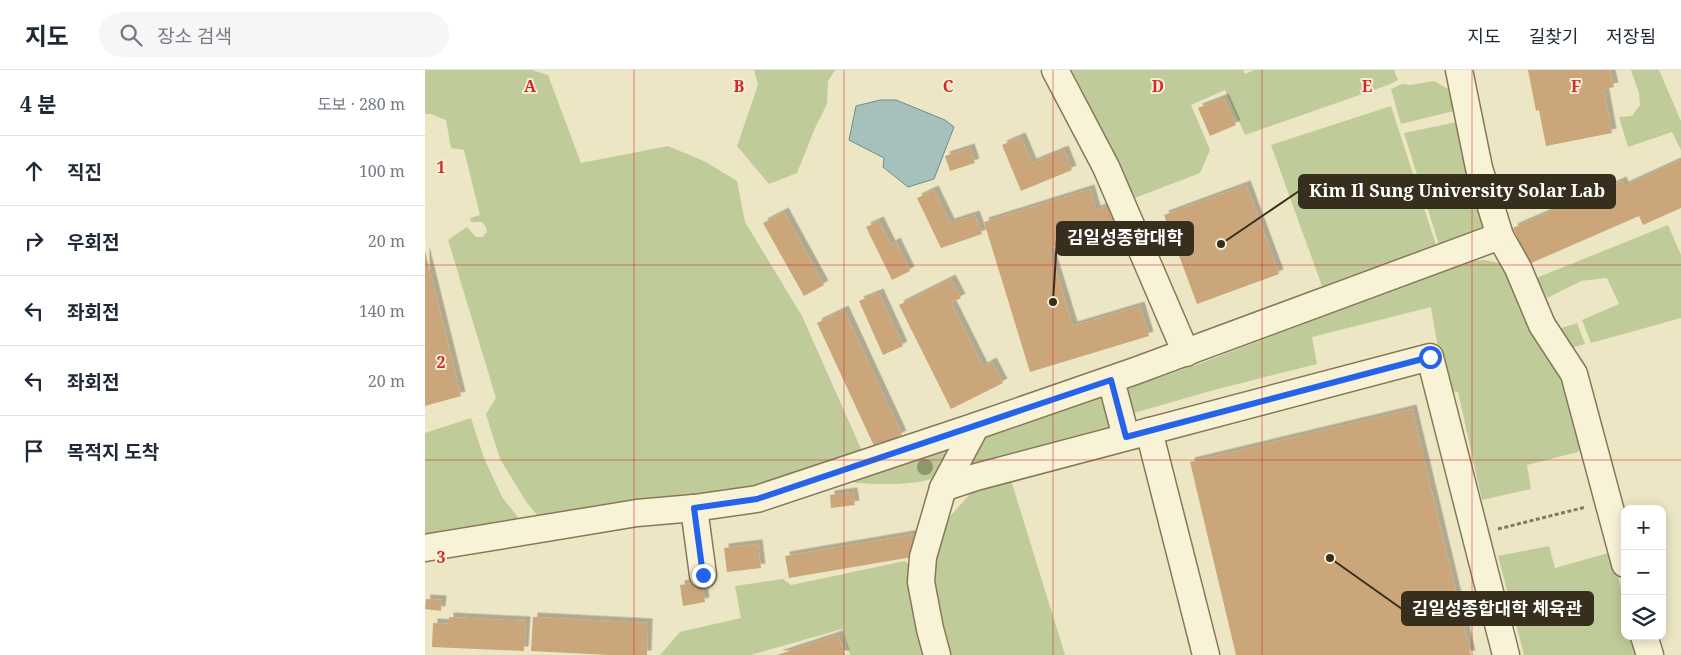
<!DOCTYPE html>
<html lang="ko">
<meta charset="utf-8">
<style>
:root{--surface:#fff;--page:#f6f6f7;--text:#1f2937;--muted:#747a83;--line:#e0e1e3}
body{margin:0;font-family:"Noto Serif","Noto Sans KR",serif;background:var(--page);color:var(--text)}
.controls{position:absolute;right:15px;bottom:15px;display:grid;overflow:hidden;border-radius:10px;box-shadow:0 2px 12px #0003}
.controls button{width:45px;height:45px;display:grid;place-items:center;padding:0;border:0;border-bottom:1px solid var(--line);background:var(--surface);color:var(--text);font:25px sans-serif}
.stop{position:absolute;width:15px;height:15px;margin:-11px;border:4px solid #2563eb;border-radius:50%;background:#fff}
.stop.end{background:#2563eb;border-color:#fff;box-shadow:0 1px 5px #0008}
.list{margin:0;padding:0;list-style:none}
h2{display:flex;justify-content:space-between;align-items:center;height:65px;margin:0;padding:0 20px;font-size:21px}
h2 small{font-size:16px;font-weight:400;color:var(--muted)}
.list li{display:grid;grid-template-columns:32px 1fr auto;gap:15px;align-items:center;box-sizing:border-box;height:70px;padding:0 20px;border-top:1px solid var(--line)}
.list b{display:block;font-size:19px;white-space:nowrap}
.list em{font-size:16px;font-style:normal;color:var(--muted)}
.icon{flex:none;width:28px;height:28px;fill:none;stroke:currentColor;stroke-width:2;stroke-linecap:round;stroke-linejoin:round}
.map{position:relative;flex:none;width:1256px;height:585px;overflow:hidden}
header{display:flex;align-items:center;gap:30px;box-sizing:border-box;height:70px;padding:0 25px;background:var(--surface);border-bottom:1px solid var(--line)}
header strong{font-size:24px}
nav{display:flex;gap:28px;margin-inline-start:auto;font-size:18px}
.search{width:350px;height:45px;background:var(--page);display:flex;align-items:center;gap:12px;box-sizing:border-box;padding:0 18px;border-radius:28px;color:var(--muted);font-size:19px}
main{display:flex}
aside{flex:1;background:var(--surface)}
.map>svg:first-child{display:block}
.green{fill:#bfcb98}
.water{fill:#a6c0bc;stroke:#6c8f8a}
.building{fill:#cba67a;filter:url(#shadow)}
.lines{fill:none;stroke-linecap:round;stroke-linejoin:round}
.minor-casing{stroke:#88785a;stroke-width:29}
.path{stroke:#88785a;stroke-width:3;stroke-dasharray:4 2.5;stroke-linecap:butt}
.minor{stroke:#f8f2d7;stroke-width:26}
.tree{fill:#8f966d}
.route{stroke:#2563eb;stroke-width:6}
.grid{fill:none;stroke:#d62828;stroke-width:1;stroke-opacity:0.55}
.grid-label{font-size:16px;text-anchor:middle;font-weight:bold;fill:#d62828;stroke:#f5efd3;stroke-width:4;stroke-linejoin:round;paint-order:stroke}
.leader{fill:none;stroke:#382e1e;stroke-width:2}
.callout-dot{fill:#382e1e;stroke:#f5efd3;stroke-width:2}
.callout{fill:#382e1e;stroke:#382e1e;stroke-width:2}
.callout-label{font-size:18px;text-anchor:middle;font-weight:bold;fill:#fff}
</style>
<header>
<strong>지도</strong>
<div class="search"><svg class="icon" aria-label="search" viewBox="0 0 24 24"><circle cx="10" cy="10" r="6"/><path d="M15 15l6 6"/></svg>장소 검색</div>
<nav><a>지도</a><a>길찾기</a><a>저장됨</a></nav>
</header>
<main>
<aside>
<h2>4 분<small>도보 · 280 m</small></h2>
<ul class="list">
<li><svg class="icon" aria-label="ahead" viewBox="0 0 24 24"><path d="M12 20V5M6 11l6-6 6 6"/></svg><div><b>직진</b></div><em>100 m</em></li>
<li><svg class="icon" aria-label="right" viewBox="0 0 24 24"><path d="M7 20v-9h11M14 6l5 5-5 5"/></svg><div><b>우회전</b></div><em>20 m</em></li>
<li><svg class="icon" aria-label="left" viewBox="0 0 24 24"><path d="M17 20v-9H6M10 6l-5 5 5 5"/></svg><div><b>좌회전</b></div><em>140 m</em></li>
<li><svg class="icon" aria-label="left" viewBox="0 0 24 24"><path d="M17 20v-9H6M10 6l-5 5 5 5"/></svg><div><b>좌회전</b></div><em>20 m</em></li>
<li><svg class="icon" aria-label="arrive" viewBox="0 0 24 24"><path d="M6 21V4h12l-3 4 3 4H6"/></svg><div><b>목적지 도착</b></div></li>
</ul>
</aside>
<div class="map">
<svg width="1256" height="585" viewBox="0 0 1256 585">
<defs>
<filter id="shadow"><feDropShadow dx="4.5" dy="-4.5" stdDeviation="0" flood-color="#0004"/></filter>
</defs>
<rect width="100%" height="100%" fill="#ede6c4"/>
<!-- green -->
<g class="green">
<polygon points="0,0 107,0 123,5 156,93 243,76 281,92 312,111 320,152 377,246 437,381 329,423 118,452 102,433 75,389 61,344 71,328 23,170 42,157 51,167 57,167 62,162 61,157 57,152 46,152 45,148 55,145 39,80 26,78 21,50 6,44 0,44"/>
<polygon points="329,0 410,0 403,11 402,34 390,58 372,103 344,114 312,76 333,15"/>
<polygon points="647,0 818,0 820,4 829,0 969,0 973,10 963,15 820,65 800,20 766,35 785,80 775,103 707,129"/>
<polygon points="1206,0 1234,0 1256,51 1256,80 1247,62 1203,77 1194,47 1207,46 1215,35 1214,23"/>
<polygon points="1009,11 1023,19 1029,41 976,54 966,19 977,14 986,15"/>
<polygon points="966,36 1011,175 897,216 846,75"/>
<polygon points="1032,52 1058,159 1014,175 979,63"/>
<polygon points="1243,155 1256,185 1256,248 1166,273 1157,250 1194,234 1182,208 1156,211 1122,228 1111,208"/>
<polygon points="1060,190 1078,194 1107,258 1144,326 1156,378 1153,382 1102,395 1106,419 1057,430 1033,322 1026,321 1019,313 1006,237 887,267 892,294 789,320 702,345 696,321 779,292 1041,191"/>
<polygon points="1152,253 1160,274 1140,280 1130,260"/>
<polygon points="682,323 690,359 541,400 556,365"/>
<polygon points="46,348 59,388 77,427 99,455 0,472 0,363"/>
<path d="M 531,375 L 510,408 C 484,416 458,414 430,413 L 425,406 Z"/>
<polygon points="585,407 640,585 522,585 507,522 510,495 521,451 553,415"/>
<polygon points="1124,476 1130,498 1187,482 1200,535 1200,566 1207,566 1212,585 1099,585 1073,486"/>
<polygon points="480,491 488,500 501,585 425,585 417,559 326,585 235,585 255,562 316,548 310,516 358,509 366,515"/>
</g>
<!-- water -->
<polygon class="water" points="455,30 471,30 520,50 529,57 509,109 483,117 458,97 459,88 424,70 431,36"/>
<!-- building -->
<g class="building">
<polygon points="1103,0 1185,0 1189,17 1179,19 1187,63 1121,76 1114,40 1111,41"/>
<polygon points="799,28 811,55 785,66 773,38"/>
<polygon points="596,67 607,93 639,80 647,100 596,121 577,75"/>
<polygon points="545,78 550,93 525,101 520,86"/>
<polygon points="1256,90 1256,138 1218,155 1214,146 1104,194 1088,158 1197,111 1199,116"/>
<polygon points="821,115 854,204 772,234 739,145"/>
<polygon points="665,119 671,140 685,135 692,158 624,178 648,256 715,236 724,266 605,302 559,152"/>
<polygon points="509,120 525,153 550,145 557,164 516,178 492,128"/>
<polygon points="359,142 399,215 379,226 338,153"/>
<polygon points="454,151 466,175 471,172 485,201 467,210 441,157"/>
<polygon points="0,181 36,326 0,336"/>
<polygon points="526,209 536,228 526,233 558,297 567,292 578,313 526,339 474,235"/>
<polygon points="454,223 478,276 458,285 434,231"/>
<polygon points="419,240 477,365 450,378 392,253"/>
<polygon points="987,339 1046,585 811,585 765,392"/>
<polygon points="428,422 430,435 406,438 405,425"/>
<polygon points="490,464 493,486 364,508 360,486"/>
<polygon points="333,474 336,498 302,502 299,478"/>
<polygon points="277,512 280,532 258,536 255,515"/>
<polygon points="1,529 17,530 16,541 0,539"/>
<polygon points="24,547 101,551 99,581 7,577 8,553 24,554"/>
<polygon points="108,547 223,553 222,585 184,585 106,581"/>
<polygon points="413,565 420,585 352,585"/>
</g>
<g class="lines">
<defs>
<g id="minor">
<polyline points="630,0 681,97 761,283"/>
<polyline points="1034,0 1054,98 1075,166 1093,198 1117,255 1149,304 1200,494"/>
<polyline points="686,310 701,367"/>
<polyline points="724,361 781,585"/>
<polyline points="518,418 551,407 1005,287 1081,585"/>
<polyline points="269,438 278,505"/>
<polyline points="0,478 212,443 269,438 332,429 551,356"/>
<polyline points="1219,566 1225,585"/>
<polyline points="512,585 505,559 496,512 498,487 518,418 551,356 710,301 1075,166"/>
</g>
</defs>
<!-- minor casing -->
<use href="#minor" class="minor-casing"/>
<!-- path -->
<polyline class="path" points="1073,459 1161,437"/>
<!-- minor -->
<use href="#minor" class="minor"/>
</g>
<!-- trees -->
<circle class="tree" cx="500" cy="397" r="8"/>
<g class="lines">
<!-- route -->
<polyline class="route" points="278,505 269,438 332,429 686,310 701,367 1005,287"/>
</g>
<!-- grid -->
<path class="grid" d="M 209,0 L 209,585M 419,0 L 419,585M 628,0 L 628,585M 837,0 L 837,585M 1047,0 L 1047,585M 0,195 L 1256,195M 0,390 L 1256,390"/>
<g class="grid-label">
<text x="105" y="22">A</text>
<text x="314" y="22">B</text>
<text x="523" y="22">C</text>
<text x="733" y="22">D</text>
<text x="942" y="22">E</text>
<text x="1151" y="22">F</text>
<text x="16" y="103">1</text>
<text x="16" y="298">2</text>
<text x="16" y="493">3</text>
</g>
<!-- callouts -->
<path class="leader" d="M796 174L874 121M628 232L632 168M905 488L977 539"/>
<g class="callout-dot">
<circle cx="796" cy="174" r="5"/>
<circle cx="628" cy="232" r="5"/>
<circle cx="905" cy="488" r="5"/>
</g>
<g class="callout">
<rect x="874" y="105" width="316" height="33" rx="5"/>
<rect x="632" y="152" width="136" height="33" rx="5"/>
<rect x="977" y="522" width="191" height="33" rx="5"/>
</g>
<g class="callout-label">
<text x="1032" y="127">Kim Il Sung University Solar Lab</text>
<text x="700" y="174">김일성종합대학</text>
<text x="1072" y="545">김일성종합대학 체육관</text>
</g>
</svg>
<div class="controls">
<button>+</button>
<button>−</button>
<button><svg class="icon" aria-label="layers" viewBox="0 0 24 24"><path d="M12 4l9 5-9 5-9-5zM3 14l9 5 9-5"/></svg></button>
</div>
<div class="stop" style="left:1005px;top:287px"></div>
<div class="stop end" style="left:278px;top:505px"></div>
</div>
</main>
